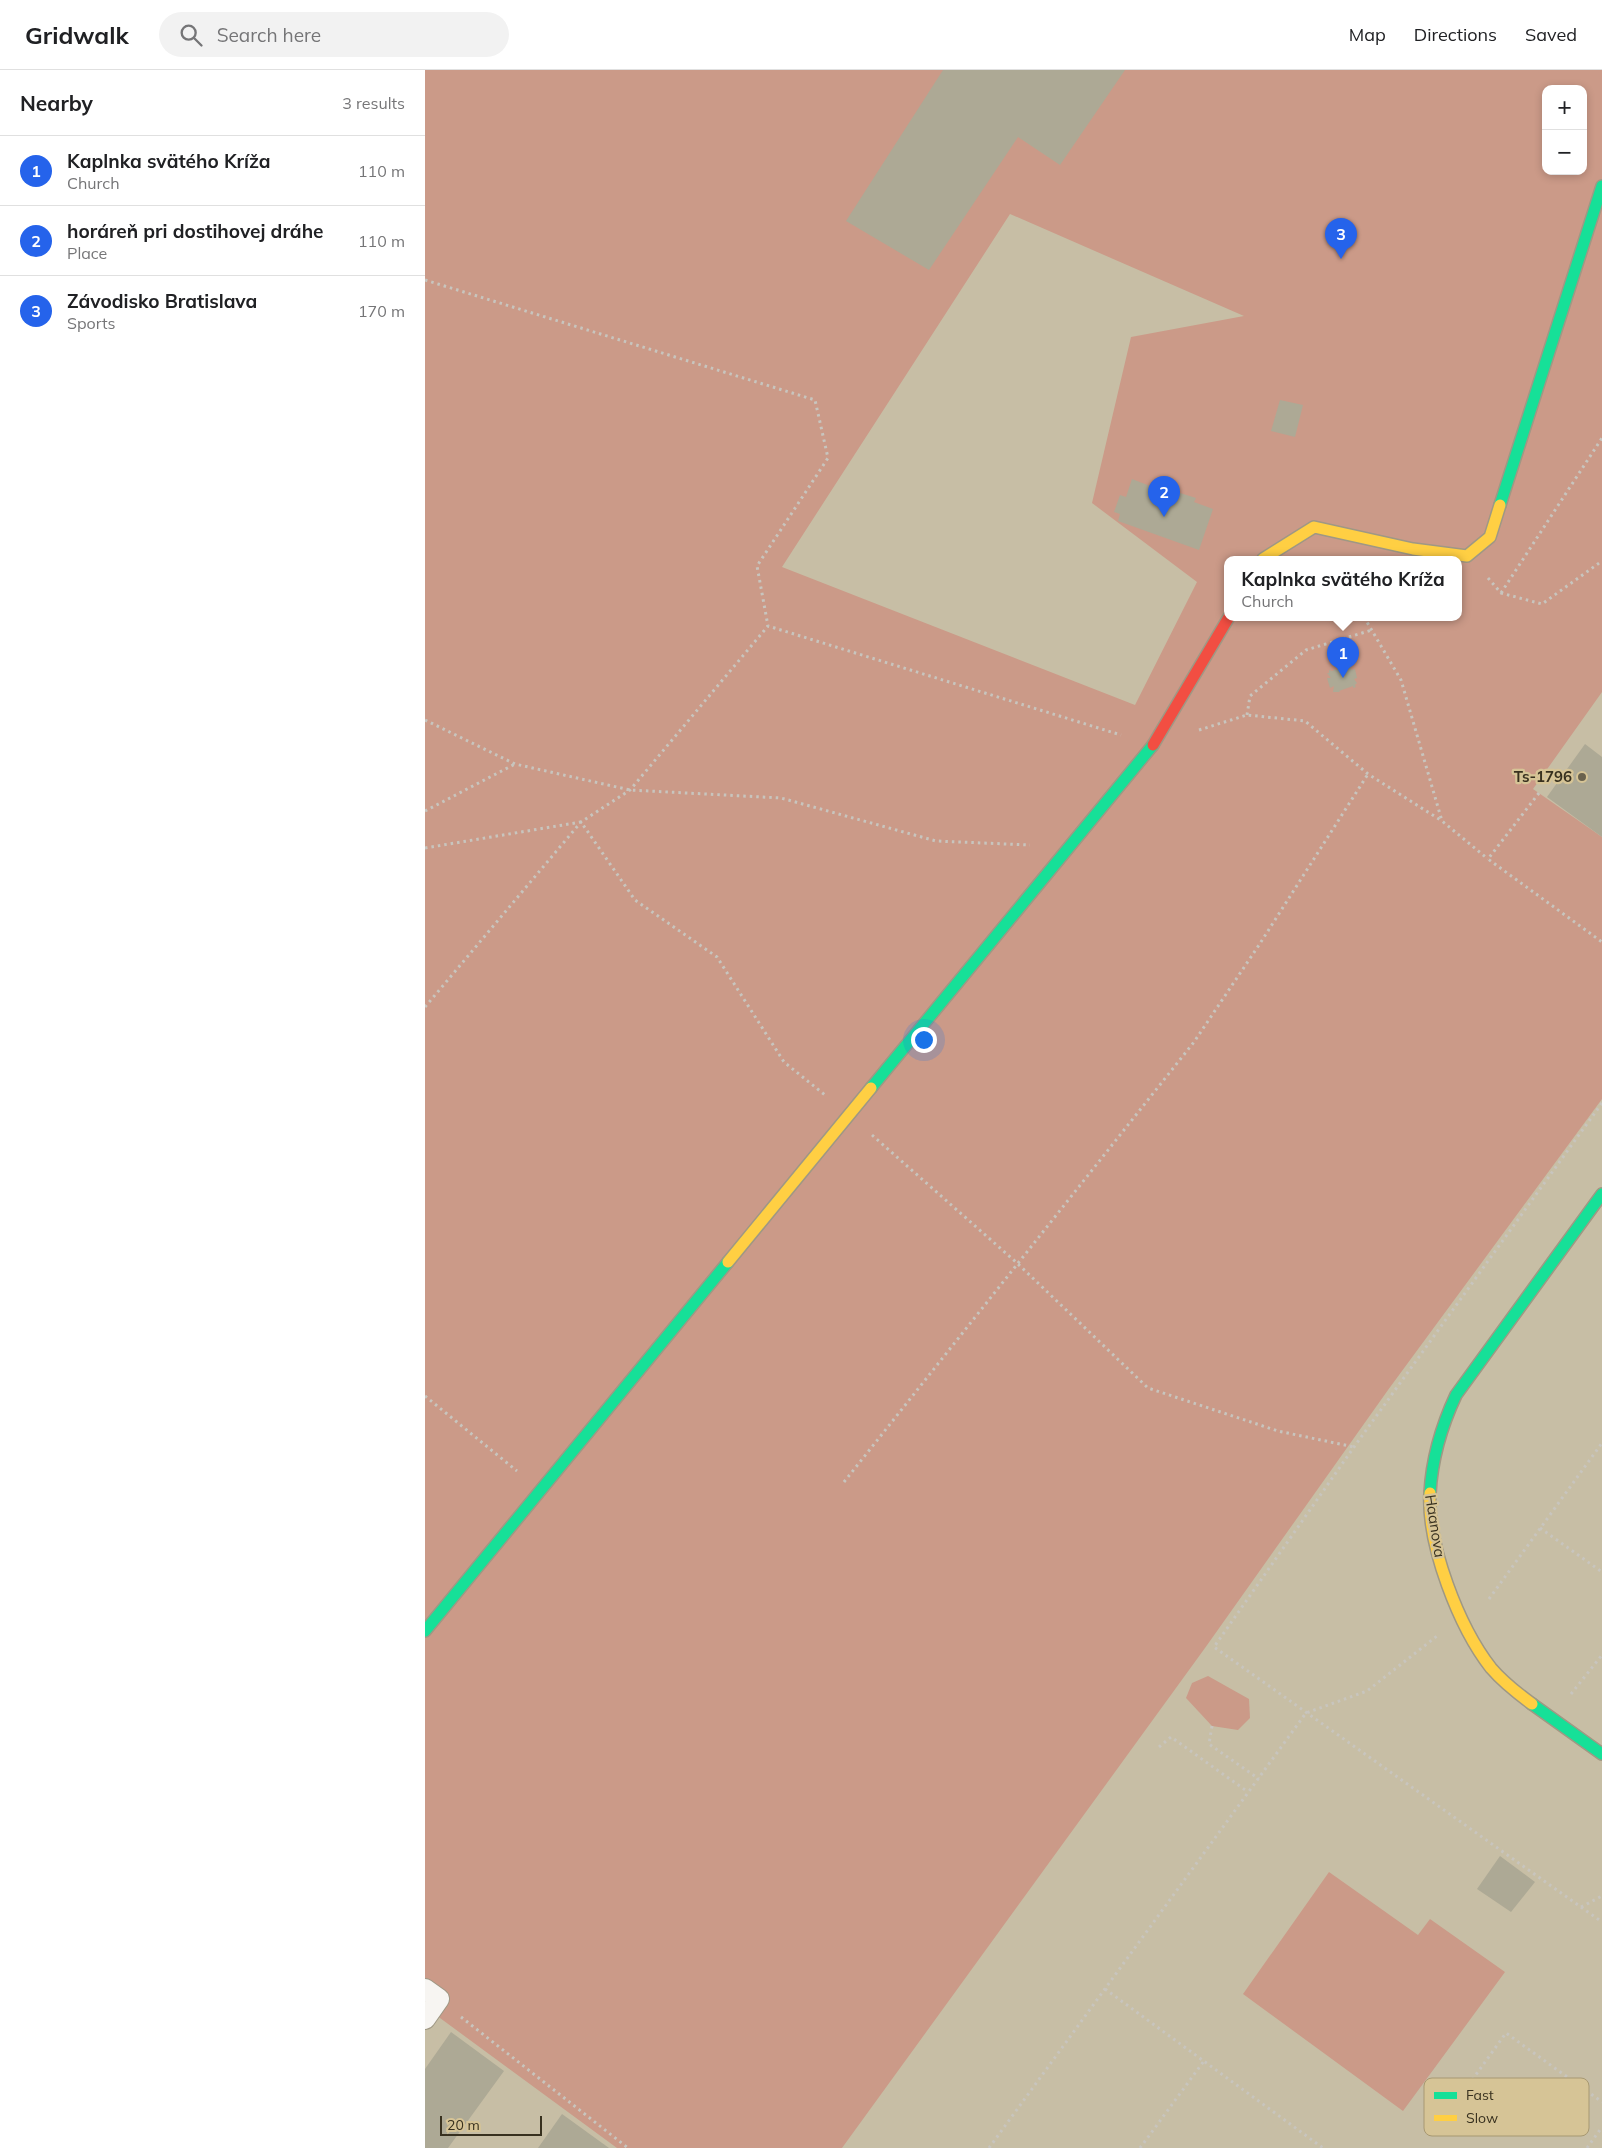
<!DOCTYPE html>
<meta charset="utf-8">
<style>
:root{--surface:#fff;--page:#f2f2f2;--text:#202124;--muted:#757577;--line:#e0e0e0;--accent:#2563eb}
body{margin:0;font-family:Mulish,sans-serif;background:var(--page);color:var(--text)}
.controls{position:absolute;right:15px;top:15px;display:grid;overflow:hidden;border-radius:10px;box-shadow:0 2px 8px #0003}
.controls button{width:45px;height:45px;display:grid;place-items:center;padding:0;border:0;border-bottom:1px solid var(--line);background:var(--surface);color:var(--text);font:25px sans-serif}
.scale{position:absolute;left:15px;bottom:12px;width:102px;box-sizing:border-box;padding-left:5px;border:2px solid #38311f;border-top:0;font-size:14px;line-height:18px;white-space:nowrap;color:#38311f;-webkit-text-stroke:4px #d6c496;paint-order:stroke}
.you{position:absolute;left:498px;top:969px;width:18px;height:18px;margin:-12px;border:4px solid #fff;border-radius:50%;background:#1a73e8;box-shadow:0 0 0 8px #1a73e833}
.badge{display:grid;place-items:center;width:32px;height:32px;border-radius:50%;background:var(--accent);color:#fff;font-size:16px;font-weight:700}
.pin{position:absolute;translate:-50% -41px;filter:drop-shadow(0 1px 2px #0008)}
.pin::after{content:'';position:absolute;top:26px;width:18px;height:15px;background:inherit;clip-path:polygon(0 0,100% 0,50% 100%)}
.popup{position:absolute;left:799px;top:486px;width:238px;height:65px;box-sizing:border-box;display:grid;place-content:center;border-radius:10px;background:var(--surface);filter:drop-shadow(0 1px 4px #0005);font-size:16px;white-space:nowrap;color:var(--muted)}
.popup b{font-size:19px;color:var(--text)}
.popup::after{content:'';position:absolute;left:50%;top:100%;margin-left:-10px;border:10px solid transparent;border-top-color:var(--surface)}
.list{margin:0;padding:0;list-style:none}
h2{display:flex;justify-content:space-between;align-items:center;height:65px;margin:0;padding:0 20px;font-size:21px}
h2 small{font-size:16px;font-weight:400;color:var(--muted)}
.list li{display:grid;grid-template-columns:32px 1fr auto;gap:15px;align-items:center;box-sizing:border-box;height:70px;padding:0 20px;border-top:1px solid var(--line)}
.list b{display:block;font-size:19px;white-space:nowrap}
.list p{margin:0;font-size:16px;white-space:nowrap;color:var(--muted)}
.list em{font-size:16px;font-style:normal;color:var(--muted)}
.icon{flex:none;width:28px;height:28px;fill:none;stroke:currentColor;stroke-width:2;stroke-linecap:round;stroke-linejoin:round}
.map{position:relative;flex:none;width:1177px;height:2078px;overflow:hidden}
header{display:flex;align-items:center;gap:30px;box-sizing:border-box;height:70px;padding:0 25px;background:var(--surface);border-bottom:1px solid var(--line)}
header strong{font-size:24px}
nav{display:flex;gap:28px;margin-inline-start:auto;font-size:18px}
.search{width:350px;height:45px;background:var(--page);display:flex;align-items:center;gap:12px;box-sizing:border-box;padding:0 18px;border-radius:28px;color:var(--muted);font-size:19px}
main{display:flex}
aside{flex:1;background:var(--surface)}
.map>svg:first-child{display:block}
.green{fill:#cb9a88;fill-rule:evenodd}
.building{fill:#ada995}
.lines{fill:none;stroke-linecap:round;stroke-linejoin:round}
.lane-casing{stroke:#9f9884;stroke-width:22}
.fast-casing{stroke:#9f9884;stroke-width:14}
.slow-casing{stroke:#9f9884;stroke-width:14}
.jam-casing{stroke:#9f9884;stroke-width:14}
.path{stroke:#c8c5be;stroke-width:3;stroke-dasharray:2.5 4;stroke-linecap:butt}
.lane{stroke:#f7f5f2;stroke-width:20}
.fast{stroke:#16e098;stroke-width:11}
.slow{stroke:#ffcf43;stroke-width:11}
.jam{stroke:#f24e42;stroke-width:11}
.poi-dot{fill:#6a624e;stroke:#d6c496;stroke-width:2}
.labels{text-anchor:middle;stroke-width:4.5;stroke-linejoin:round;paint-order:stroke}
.poi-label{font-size:15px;font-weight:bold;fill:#38311f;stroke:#d6c496;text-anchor:end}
.street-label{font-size:15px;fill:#38311f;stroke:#d6c496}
.key{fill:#d6c496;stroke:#a79872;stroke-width:1}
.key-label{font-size:14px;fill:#38311f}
</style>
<header>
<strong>Gridwalk</strong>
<div class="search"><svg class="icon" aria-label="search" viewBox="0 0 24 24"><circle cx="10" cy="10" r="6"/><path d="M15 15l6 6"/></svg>Search here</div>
<nav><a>Map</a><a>Directions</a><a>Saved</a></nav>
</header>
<main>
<aside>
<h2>Nearby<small>3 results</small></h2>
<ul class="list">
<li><span class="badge">1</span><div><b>Kaplnka svätého Kríža</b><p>Church</p></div><em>110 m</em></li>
<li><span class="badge">2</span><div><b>horáreň pri dostihovej dráhe</b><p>Place</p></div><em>110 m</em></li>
<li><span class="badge">3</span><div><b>Závodisko Bratislava</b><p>Sports</p></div><em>170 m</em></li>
</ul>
</aside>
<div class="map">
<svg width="1177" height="2078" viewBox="0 0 1177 2078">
<rect width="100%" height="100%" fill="#c7bea5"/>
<!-- green -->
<g class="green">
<path d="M 0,0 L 1177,0 L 1177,622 L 1108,719 L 1177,767 L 1177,1029 L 963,1320 L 780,1578 L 417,2078 L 192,2078 L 0,1937 ZM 1121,19 L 1158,19 L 1158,101 L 1121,101 ZM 585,144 L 819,246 L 706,267 L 667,433 L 772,512 L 710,635 L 357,497 ZM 803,489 L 1033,489 L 1033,547 L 803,547 Z"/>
<polygon points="783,1606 824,1629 825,1648 813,1660 787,1656 761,1628 767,1613"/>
<polygon points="904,1802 993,1865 1005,1849 1080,1902 978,2041 818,1924"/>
</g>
<!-- building -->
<g class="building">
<polygon points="518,0 700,0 635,95 593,67 504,200 421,151"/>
<polygon points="855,330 878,335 870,367 846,361"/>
<polygon points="707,409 751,426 752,422 771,428 769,432 788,439 774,480 693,451 695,444 689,442 695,425 701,427"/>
<polygon points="922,593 923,595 926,595 926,600 930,599 932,608 929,609 932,613 930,615 931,617 928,618 928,616 914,621 915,622 908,622 909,616 905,618 902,608 906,608 902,603 904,603 904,600 907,601 921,596 920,594"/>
<polygon points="1160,674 1177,687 1177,767 1122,727"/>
<polygon points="1075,1786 1110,1812 1086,1842 1052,1819"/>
<polygon points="26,1962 79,2001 23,2078 0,2078 0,1999"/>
<polygon points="137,2044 184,2078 113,2078"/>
</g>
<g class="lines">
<defs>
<polyline id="lane" points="0,1919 14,1929 0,1949"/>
<g id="fast">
<polyline points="1075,435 1177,116"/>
<polyline points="446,1018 728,675"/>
<path d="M 1005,1423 C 1007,1387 1016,1357 1031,1325 L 1177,1124"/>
<polyline points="0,1561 303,1192"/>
<polyline points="1107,1634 1177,1684"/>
</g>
<g id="slow">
<polyline points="838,489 889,457 988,479 1042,486 1065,467 1075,435"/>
<polyline points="303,1192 446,1018"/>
<path d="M 1005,1423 C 1002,1475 1034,1557 1066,1598 C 1078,1612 1092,1623 1107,1634"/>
</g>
<polyline id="jam" points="728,675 804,547"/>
</defs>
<!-- lane casing -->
<use href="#lane" class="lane-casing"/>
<!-- fast casing -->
<use href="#fast" class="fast-casing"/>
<!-- slow casing -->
<use href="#slow" class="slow-casing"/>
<!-- jam casing -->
<use href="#jam" class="jam-casing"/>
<!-- path -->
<g class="path">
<polyline points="0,210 390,330 403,388 332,496 343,556 696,665"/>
<polyline points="1063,508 1076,523 1117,534 1177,491"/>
<polyline points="1076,523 1177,368"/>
<polyline points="939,547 976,610 1017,751 1063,789"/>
<polyline points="822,645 825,626 881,580 947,560"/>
<polyline points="0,650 90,694 205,720 356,728 511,771 605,775"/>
<polyline points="774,660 822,645 880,651 943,704 1017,751"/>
<polyline points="1114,723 1063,789 1177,872"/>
<polyline points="0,741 90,694"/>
<polyline points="0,778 156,752 210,830 292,887 359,992 400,1025"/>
<polyline points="0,937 156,752 205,720 343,556"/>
<polyline points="1177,1033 929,1377 789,1577 1177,1852"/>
<polyline points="447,1065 592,1193 723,1318 853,1361 929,1377"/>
<polyline points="0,1326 92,1401"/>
<polyline points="419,1412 769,972 834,875 943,704"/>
<polyline points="1115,1458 1177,1502"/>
<polyline points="1064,1529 1177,1373"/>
<polyline points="1146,1624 1177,1585"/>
<polyline points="787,1656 784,1674 834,1709"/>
<polyline points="734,1677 746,1667 823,1722"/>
<polyline points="1156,1837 1177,1826"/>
<polyline points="680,1919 898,2078"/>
<polyline points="36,1947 203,2078"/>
<polyline points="1013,2057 1081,1963 1177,2032"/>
<polyline points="564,2078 881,1643 942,1621 1012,1566"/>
<polyline points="715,2078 779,1991"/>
<polyline points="1162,2078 1177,2057"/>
</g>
<!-- lane -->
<use href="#lane" class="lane"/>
<!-- fast -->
<use href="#fast" class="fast"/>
<!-- slow -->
<use href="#slow" class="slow"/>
<!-- jam -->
<use href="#jam" class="jam"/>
</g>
<!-- markers -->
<circle class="poi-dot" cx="1157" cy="707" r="5"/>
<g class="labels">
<!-- poi labels -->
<g class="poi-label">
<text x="1147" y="712">Ts-1796</text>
</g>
<!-- street labels -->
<g class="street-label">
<text transform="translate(1010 1456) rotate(81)" y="5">Haanova</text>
</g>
</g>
<!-- legend -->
<rect x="999" y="2008" width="165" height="58" rx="8" class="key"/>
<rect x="1009" y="2022" width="23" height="7" fill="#16e098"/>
<rect x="1009" y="2045" width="23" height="6" fill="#ffcf43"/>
<g class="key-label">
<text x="1041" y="2030">Fast</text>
<text x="1041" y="2053">Slow</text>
</g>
</svg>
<div class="controls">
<button>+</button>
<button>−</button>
</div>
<div class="scale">20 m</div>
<div class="you"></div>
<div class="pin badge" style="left:918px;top:608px">1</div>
<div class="popup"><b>Kaplnka svätého Kríža</b>Church</div>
<div class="pin badge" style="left:739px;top:447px">2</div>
<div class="pin badge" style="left:916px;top:189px">3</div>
</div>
</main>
